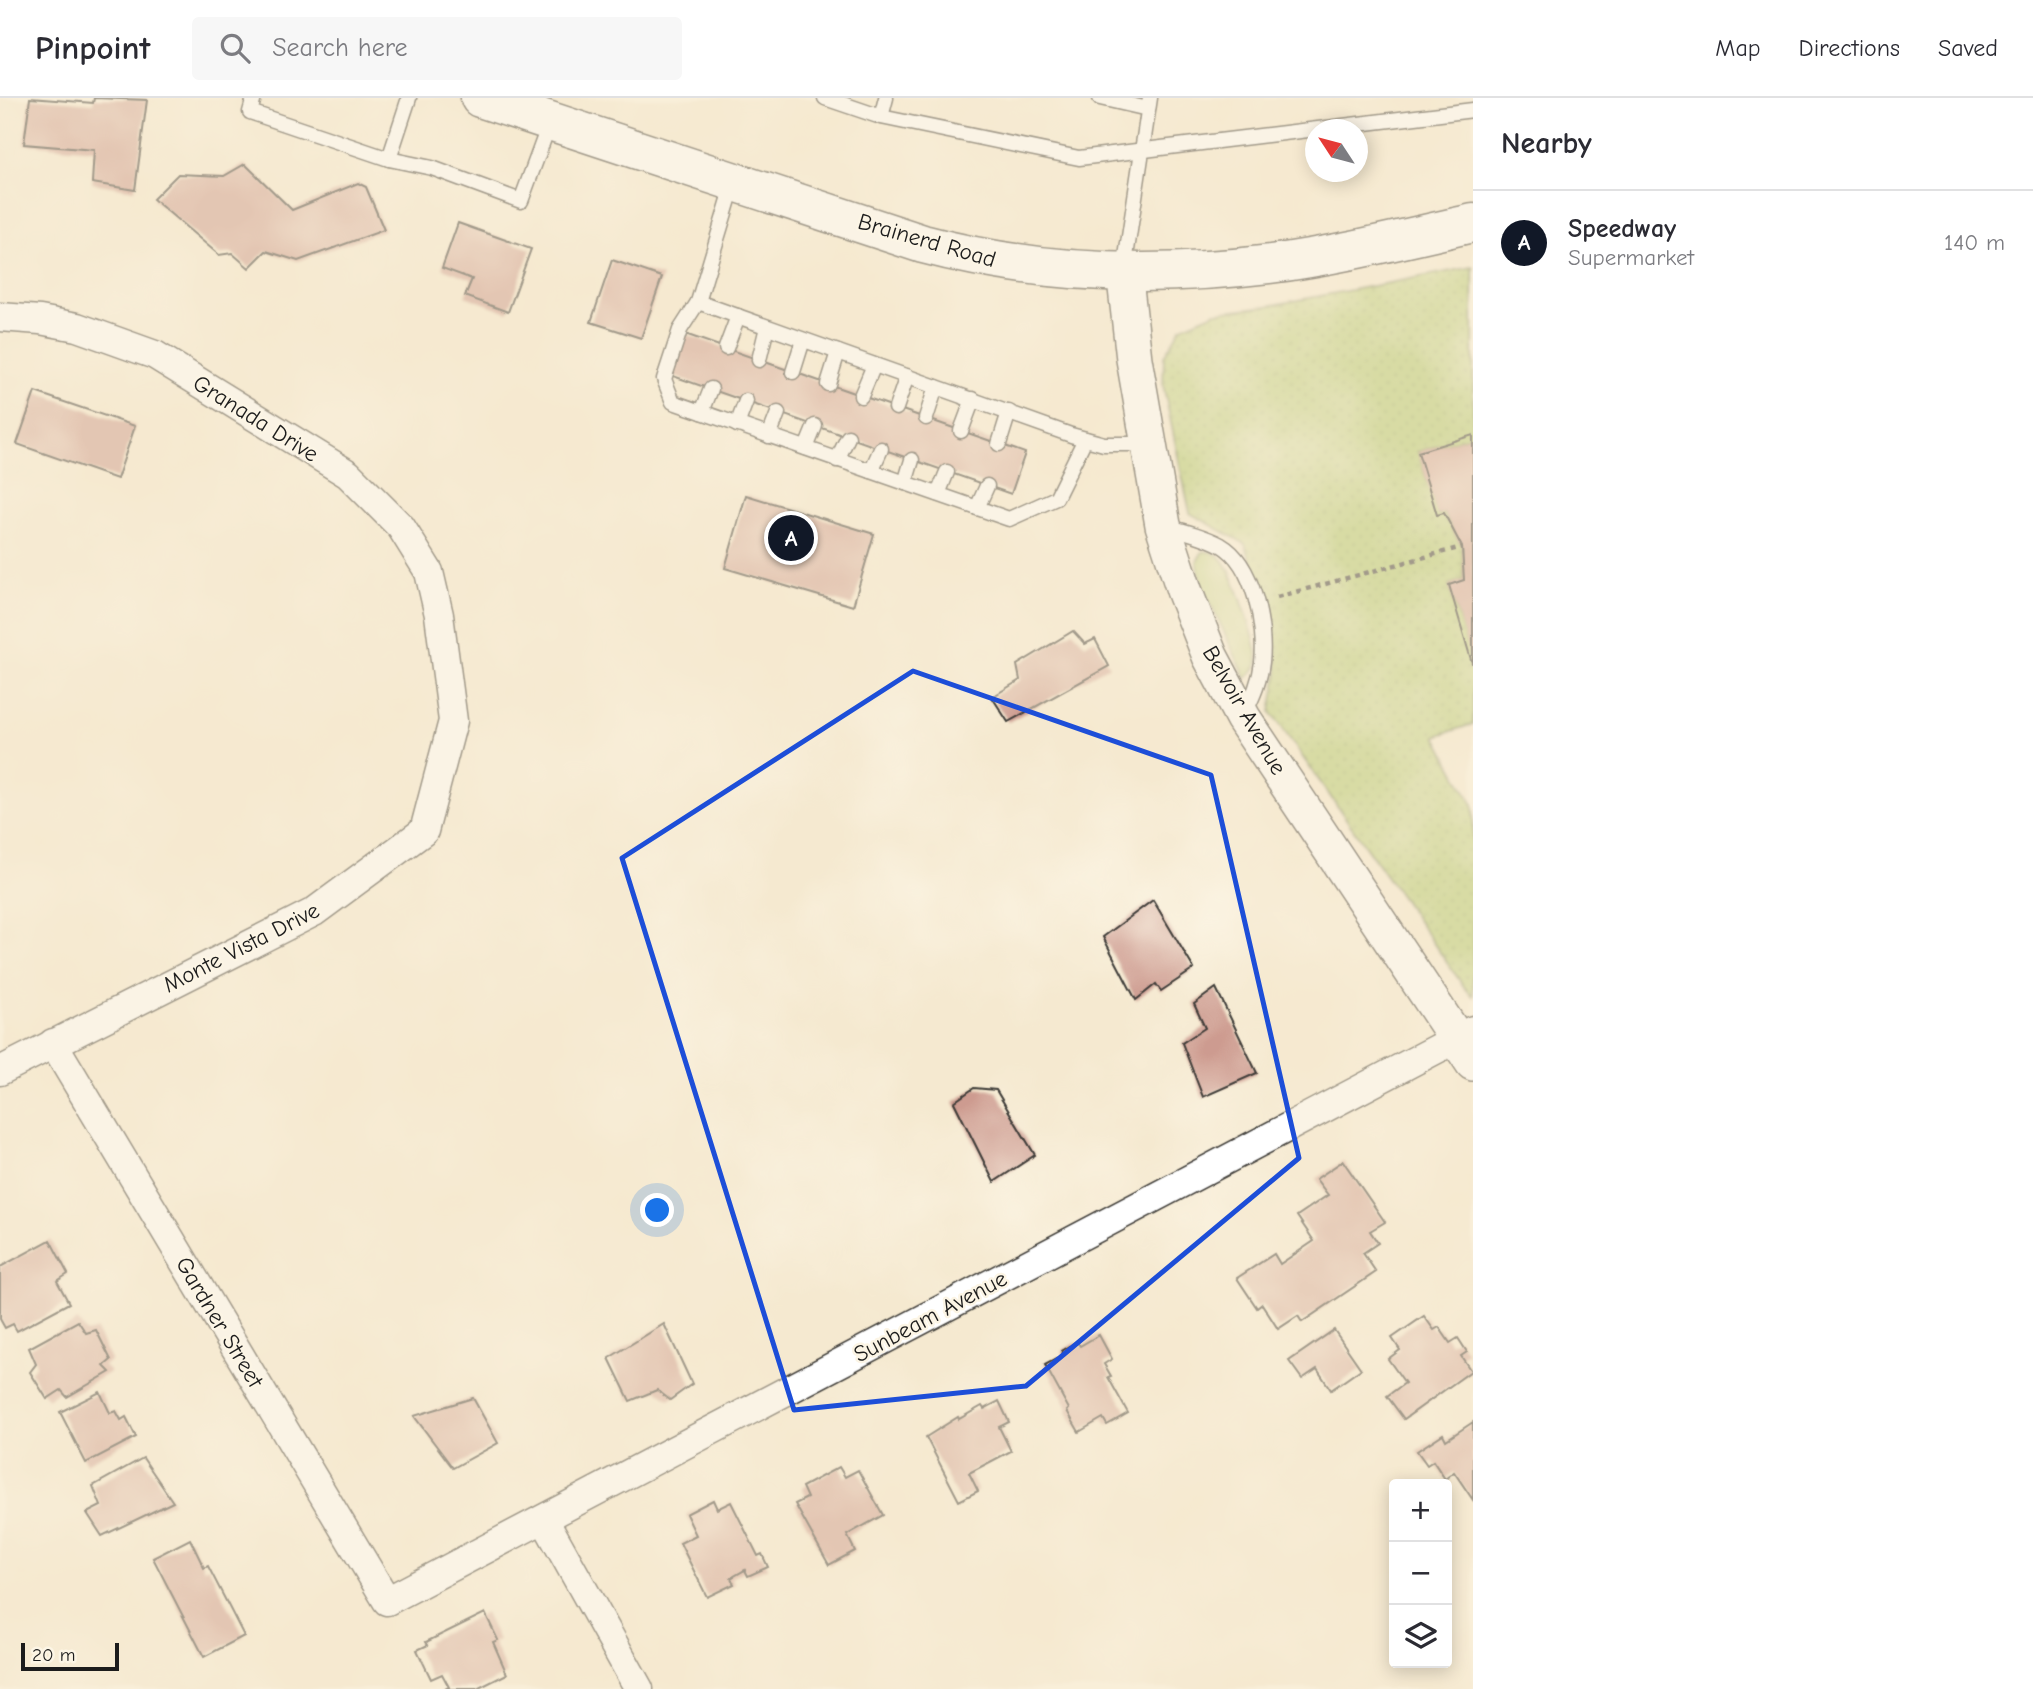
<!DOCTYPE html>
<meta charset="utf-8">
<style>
:root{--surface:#fff;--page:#f7f7f7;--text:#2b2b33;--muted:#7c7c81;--line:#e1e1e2;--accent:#111827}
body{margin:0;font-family:"Comic Neue",sans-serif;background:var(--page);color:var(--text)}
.controls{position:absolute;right:21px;bottom:21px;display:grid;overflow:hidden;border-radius:7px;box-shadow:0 4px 18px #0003}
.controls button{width:63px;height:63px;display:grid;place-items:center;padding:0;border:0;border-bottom:2px solid var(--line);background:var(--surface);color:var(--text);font:35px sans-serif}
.compass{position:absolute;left:1305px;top:21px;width:63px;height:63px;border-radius:50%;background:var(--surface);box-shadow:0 4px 18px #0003;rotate:306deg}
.scale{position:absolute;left:21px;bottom:18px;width:98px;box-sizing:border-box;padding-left:7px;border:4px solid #1c1c1c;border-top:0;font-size:19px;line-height:24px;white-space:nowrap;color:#1c1c1c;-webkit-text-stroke:5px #fcf5e5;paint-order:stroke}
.you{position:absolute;left:658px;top:1113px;width:24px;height:24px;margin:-18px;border:5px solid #fff;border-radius:50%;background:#1a73e8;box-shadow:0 0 0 10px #1a73e833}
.badge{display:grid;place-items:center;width:46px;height:46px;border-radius:50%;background:var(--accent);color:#fff;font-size:23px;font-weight:700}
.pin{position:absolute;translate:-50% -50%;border:4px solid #fff;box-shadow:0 2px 7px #0006}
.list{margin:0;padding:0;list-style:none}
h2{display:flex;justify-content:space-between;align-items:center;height:91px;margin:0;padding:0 28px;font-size:30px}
h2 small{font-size:23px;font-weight:400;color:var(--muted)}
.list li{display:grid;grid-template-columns:46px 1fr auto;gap:21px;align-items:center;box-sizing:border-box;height:105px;padding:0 28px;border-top:2px solid var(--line)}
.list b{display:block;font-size:26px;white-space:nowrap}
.list p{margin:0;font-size:23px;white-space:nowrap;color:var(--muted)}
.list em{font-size:23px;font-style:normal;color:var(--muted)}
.icon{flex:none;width:38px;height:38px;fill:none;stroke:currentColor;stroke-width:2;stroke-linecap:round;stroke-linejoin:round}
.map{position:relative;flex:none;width:1473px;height:1591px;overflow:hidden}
header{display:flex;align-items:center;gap:42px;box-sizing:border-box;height:98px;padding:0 35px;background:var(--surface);border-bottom:2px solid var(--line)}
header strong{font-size:33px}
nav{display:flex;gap:38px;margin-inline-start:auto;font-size:24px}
.search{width:490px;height:63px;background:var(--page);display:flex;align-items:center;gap:18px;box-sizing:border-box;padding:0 24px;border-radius:7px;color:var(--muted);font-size:26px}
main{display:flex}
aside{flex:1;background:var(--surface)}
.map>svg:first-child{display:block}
.grass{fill:url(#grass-dots);stroke:#687346;stroke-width:2}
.garden{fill:#b3ca6f;stroke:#687346;stroke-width:2}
.building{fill:#cd9b90}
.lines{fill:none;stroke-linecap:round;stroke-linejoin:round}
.service-casing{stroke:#3d3b37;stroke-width:17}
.minor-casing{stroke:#3d3b37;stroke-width:31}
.tertiary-casing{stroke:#3d3b37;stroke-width:38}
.primary-casing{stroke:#3d3b37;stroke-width:41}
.path{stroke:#3d3b37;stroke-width:4.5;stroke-dasharray:5 5;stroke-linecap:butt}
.service{stroke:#fff;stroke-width:14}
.minor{stroke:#fff;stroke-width:28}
.tertiary{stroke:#fff;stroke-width:35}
.primary{stroke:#fff;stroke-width:38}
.marked{fill:none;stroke:#1d4ed8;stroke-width:5;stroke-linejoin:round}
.labels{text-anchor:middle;stroke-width:5;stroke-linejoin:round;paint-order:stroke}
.street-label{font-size:23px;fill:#1c1c1c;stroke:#fcf5e5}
</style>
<header>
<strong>Pinpoint</strong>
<div class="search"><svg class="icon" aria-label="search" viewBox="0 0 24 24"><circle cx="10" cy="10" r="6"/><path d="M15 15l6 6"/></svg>Search here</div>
<nav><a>Map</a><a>Directions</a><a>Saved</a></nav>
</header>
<main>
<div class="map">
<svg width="1473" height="1591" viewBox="0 0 1473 1591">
<defs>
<pattern id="grass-dots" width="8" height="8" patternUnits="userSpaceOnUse" patternTransform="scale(1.75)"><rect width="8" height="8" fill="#b3ca6f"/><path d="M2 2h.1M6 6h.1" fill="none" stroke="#99ad60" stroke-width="1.8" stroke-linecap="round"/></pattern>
</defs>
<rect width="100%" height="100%" fill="#fcf5e5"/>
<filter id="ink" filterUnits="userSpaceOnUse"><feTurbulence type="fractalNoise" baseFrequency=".0143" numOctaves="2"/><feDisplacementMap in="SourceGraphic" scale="14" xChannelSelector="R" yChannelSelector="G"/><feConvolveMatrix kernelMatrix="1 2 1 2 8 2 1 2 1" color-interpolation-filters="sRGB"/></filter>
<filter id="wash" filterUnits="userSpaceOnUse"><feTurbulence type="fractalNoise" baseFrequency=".00686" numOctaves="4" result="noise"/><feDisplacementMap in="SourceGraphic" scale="28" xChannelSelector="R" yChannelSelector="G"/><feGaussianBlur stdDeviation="1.57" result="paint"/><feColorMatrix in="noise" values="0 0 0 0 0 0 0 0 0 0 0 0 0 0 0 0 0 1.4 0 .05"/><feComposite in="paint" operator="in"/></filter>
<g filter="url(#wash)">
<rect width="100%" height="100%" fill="#f5e9d0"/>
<!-- grass -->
<polygon class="grass" points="1473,169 1473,337 1418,354 1438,417 1444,415 1462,449 1464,482 1449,487 1473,566 1473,626 1436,638 1473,707 1473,898 1465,890 1271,614 1278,574 1270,516 1245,446 1190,415 1163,287 1164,258 1181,229 1216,214 1267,208"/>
<!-- garden -->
<path class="garden" d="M 1203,453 C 1212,454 1217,455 1223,462 C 1233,474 1262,554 1257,567 C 1255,573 1250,576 1246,580 L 1201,486 L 1197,463 Z"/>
<g id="blocks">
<!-- building -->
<g class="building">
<polygon points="30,0 93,5 94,0 147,2 135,92 92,85 94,52 24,46"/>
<polygon points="245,66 292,112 358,85 366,89 384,132 298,163 266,153 249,170 232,155 219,157 153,101 178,76 224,78"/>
<polygon points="458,125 531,151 508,214 465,198 472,181 442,170"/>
<polygon points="612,162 662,179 641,240 591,224"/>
<polygon points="685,236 1025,355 1011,396 670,277"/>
<polygon points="35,294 135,328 117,381 17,346"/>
<polygon points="1473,337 1473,565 1472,565 1449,487 1464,482 1462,449 1444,415 1437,417 1418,354"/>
<polygon points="746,397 874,436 853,508 725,470"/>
<polygon points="1073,533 1085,546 1095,541 1109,568 1008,624 992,599 1020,582 1017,567"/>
<polygon points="1153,802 1194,871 1161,893 1156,886 1136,902 1103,839"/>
<polygon points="1216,890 1257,975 1203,999 1182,945 1205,930 1194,906"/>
<polygon points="974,990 996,992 1035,1057 994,1084 954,1004"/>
<polygon points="1343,1063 1385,1124 1370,1133 1378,1145 1363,1155 1376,1174 1302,1224 1298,1218 1278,1231 1262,1206 1257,1210 1237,1180 1274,1156 1280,1166 1314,1143 1297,1118 1328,1097 1316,1081"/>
<polygon points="50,1142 68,1176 57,1183 69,1205 17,1233 13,1226 5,1230 0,1221 0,1169"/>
<polygon points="1424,1218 1434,1232 1439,1229 1450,1245 1458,1240 1467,1254 1461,1258 1471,1273 1404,1321 1387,1298 1405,1285 1388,1261 1400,1252 1392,1240"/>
<polygon points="78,1223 86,1235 96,1232 111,1262 104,1268 110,1274 67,1299 61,1292 47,1301 30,1274 36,1266 29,1250"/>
<polygon points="664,1226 692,1286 670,1302 657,1292 630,1303 609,1260"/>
<polygon points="1334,1232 1361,1271 1331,1292 1317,1271 1302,1281 1289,1263"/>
<polygon points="1099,1237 1112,1261 1104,1266 1111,1278 1108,1279 1128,1315 1107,1327 1103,1320 1079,1334 1067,1313 1069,1311 1045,1267 1064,1257 1062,1253 1077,1244 1080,1248"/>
<polygon points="100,1294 110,1315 116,1313 121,1322 126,1319 136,1339 86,1365 60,1314"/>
<polygon points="473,1300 498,1345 453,1370 414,1318"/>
<polygon points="999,1303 1009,1324 999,1329 1011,1353 969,1375 978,1393 959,1403 926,1339 958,1319 959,1321 982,1308 984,1311"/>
<polygon points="1473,1324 1473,1402 1454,1374 1445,1381 1433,1363 1427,1367 1417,1353 1443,1336 1446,1342"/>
<polygon points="143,1360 173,1404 102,1438 87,1415 101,1408 93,1388"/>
<polygon points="839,1369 845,1379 858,1372 883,1417 847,1437 855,1453 829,1467 795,1406 807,1400 802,1389"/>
<polygon points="713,1402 717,1411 731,1404 758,1458 762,1456 768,1469 748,1478 745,1472 731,1480 734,1486 707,1499 680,1445 696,1437 686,1416"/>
<polygon points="190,1441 204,1470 208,1468 244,1538 204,1559 153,1460"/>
<polygon points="485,1515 498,1542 493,1544 507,1576 477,1591 445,1591 449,1589 442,1576 431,1581 417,1552 428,1547 426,1544"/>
</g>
</g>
</g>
<g filter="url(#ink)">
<use href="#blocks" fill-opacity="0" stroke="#3d3b37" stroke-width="2"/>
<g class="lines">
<defs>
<g id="service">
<polyline points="254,0 250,14 389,61 409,0"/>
<polyline points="825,0 881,19 1079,60 1473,12"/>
<polyline points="1100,0 1148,11"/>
<polyline points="881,19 886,0"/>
<polyline points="389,61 432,70 521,103 550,24"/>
<polyline points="734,85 698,204 1071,337 1104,346 1149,346"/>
<polyline points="1124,172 1150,0"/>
<polyline points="698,204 680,232 664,281 673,304 1009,421 1056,400 1085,341"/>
<polyline points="726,250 738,218"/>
<polyline points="759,262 767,229"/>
<polyline points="793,274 803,242"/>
<polyline points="828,286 838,254"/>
<polyline points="861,298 874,267"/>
<polyline points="896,310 907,278"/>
<polyline points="702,314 711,291"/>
<polyline points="926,320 936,289"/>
<polyline points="737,327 746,303"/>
<polyline points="961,333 973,301"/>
<polyline points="769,338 778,315"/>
<polyline points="999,346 1009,314"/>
<polyline points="806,350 815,328"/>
<polyline points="837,362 848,339"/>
<polyline points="871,373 881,351"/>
<polyline points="905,385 912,362"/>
<polyline points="938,396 947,374"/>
<polyline points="977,410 987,388"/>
<path d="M 1165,428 C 1184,433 1204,438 1221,447 C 1254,466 1266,530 1262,564 C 1260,583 1253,598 1245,615"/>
</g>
<g id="minor">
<polyline points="0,219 40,222 77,229 155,257 348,376 401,429 429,474 439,517 453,623 424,733 314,814 0,973"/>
<polyline points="53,945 387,1503 1473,932"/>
<polyline points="544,1421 639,1591"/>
</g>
<polyline id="tertiary" points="1124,172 1134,261 1163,427 1184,492 1210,558 1243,620 1473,965"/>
<path id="primary" d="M 480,0 L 923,146 C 1035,176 1155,180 1270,166 C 1339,157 1406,140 1473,125"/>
</defs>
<!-- service casing -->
<use href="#service" class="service-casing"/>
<!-- minor casing -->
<use href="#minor" class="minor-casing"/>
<!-- tertiary casing -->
<use href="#tertiary" class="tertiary-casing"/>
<!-- primary casing -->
<use href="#primary" class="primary-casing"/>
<!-- path -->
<polyline class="path" points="1277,499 1462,449"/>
<!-- service -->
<use href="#service" class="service"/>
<!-- minor -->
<use href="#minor" class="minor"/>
<!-- tertiary -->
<use href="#tertiary" class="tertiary"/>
<!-- primary -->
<use href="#primary" class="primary"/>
</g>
</g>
<!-- marked area -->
<path d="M0 0H1473V1591H0ZM 913,573 L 1211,677 L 1299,1060 L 1026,1288 L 794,1312 L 622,760 Z" fill="#f5e9d0" fill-opacity=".55" fill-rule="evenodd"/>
<path class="marked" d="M 913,573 L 1211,677 L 1299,1060 L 1026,1288 L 794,1312 L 622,760 Z"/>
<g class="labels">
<!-- street labels -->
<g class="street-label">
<text transform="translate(927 142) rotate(16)" y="8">Brainerd Road</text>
<text transform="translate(256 320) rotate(32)" y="8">Granada Drive</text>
<text transform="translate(1245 612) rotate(60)" y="8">Belvoir Avenue</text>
<text transform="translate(241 849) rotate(-27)" y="8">Monte Vista Drive</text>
<text transform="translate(930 1218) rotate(-28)" y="8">Sunbeam Avenue</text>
<text transform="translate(220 1224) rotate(59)" y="8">Gardner Street</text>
</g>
</g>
</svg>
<div class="controls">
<button>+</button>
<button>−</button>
<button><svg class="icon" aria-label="layers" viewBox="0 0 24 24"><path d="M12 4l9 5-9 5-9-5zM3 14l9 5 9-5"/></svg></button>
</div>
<svg class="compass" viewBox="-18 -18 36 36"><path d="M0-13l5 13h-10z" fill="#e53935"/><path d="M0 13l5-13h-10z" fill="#7c7c81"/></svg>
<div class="scale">20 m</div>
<div class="you"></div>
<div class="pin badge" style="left:791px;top:440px">A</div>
</div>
<aside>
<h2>Nearby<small></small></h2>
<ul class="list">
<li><span class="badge">A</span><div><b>Speedway</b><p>Supermarket</p></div><em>140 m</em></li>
</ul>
</aside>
</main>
